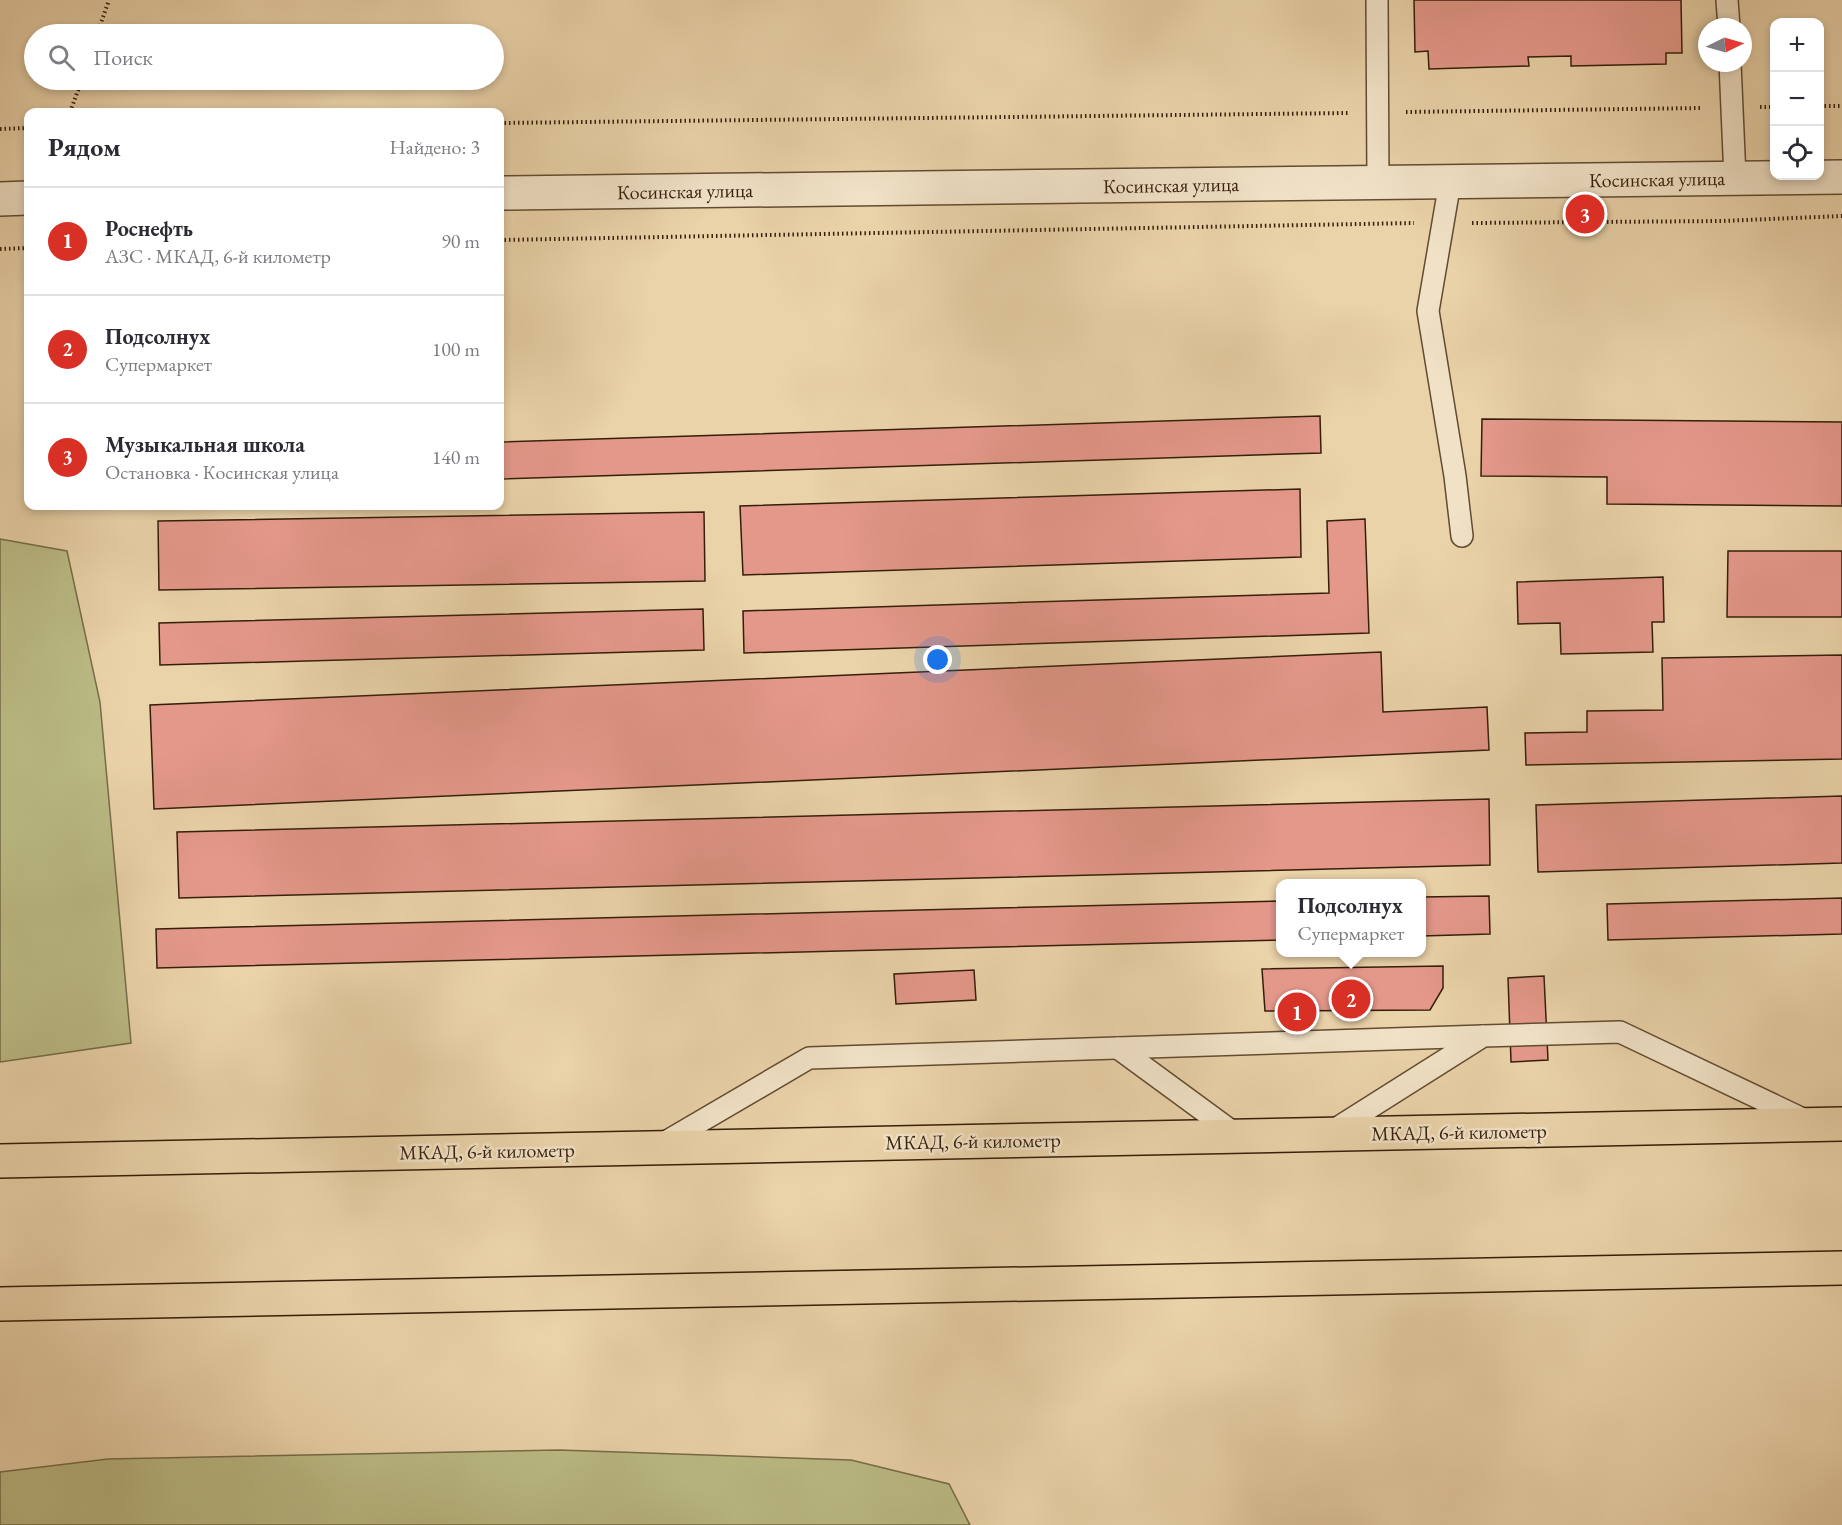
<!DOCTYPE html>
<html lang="ru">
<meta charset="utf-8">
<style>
:root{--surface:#fff;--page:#f2f2f3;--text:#2b2b33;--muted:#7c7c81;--line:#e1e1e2;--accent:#d93025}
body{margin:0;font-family:"EB Garamond",serif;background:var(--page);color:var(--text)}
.controls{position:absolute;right:18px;top:18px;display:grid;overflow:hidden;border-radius:12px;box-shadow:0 3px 9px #0003}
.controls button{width:54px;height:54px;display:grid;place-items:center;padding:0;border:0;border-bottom:2px solid var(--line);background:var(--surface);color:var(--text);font:30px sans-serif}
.compass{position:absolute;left:1698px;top:18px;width:54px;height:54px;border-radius:50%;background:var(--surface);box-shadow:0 3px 9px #0003;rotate:85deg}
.you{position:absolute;left:938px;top:660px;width:21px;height:21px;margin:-15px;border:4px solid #fff;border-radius:50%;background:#1a73e8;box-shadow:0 0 0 9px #1a73e833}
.badge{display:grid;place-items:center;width:39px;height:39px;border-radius:50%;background:var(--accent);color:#fff;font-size:20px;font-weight:700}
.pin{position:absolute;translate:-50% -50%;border:3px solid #fff;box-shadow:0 2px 6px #0006}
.popup{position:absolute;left:1276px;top:879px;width:150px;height:78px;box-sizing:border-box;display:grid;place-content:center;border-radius:12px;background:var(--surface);filter:drop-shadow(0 2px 4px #0005);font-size:20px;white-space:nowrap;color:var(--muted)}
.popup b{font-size:22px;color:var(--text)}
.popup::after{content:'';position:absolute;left:50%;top:100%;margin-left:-12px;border:12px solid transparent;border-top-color:var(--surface)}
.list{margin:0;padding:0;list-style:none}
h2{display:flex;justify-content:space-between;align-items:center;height:78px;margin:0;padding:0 24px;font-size:26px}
h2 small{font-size:20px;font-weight:400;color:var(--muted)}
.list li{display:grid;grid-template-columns:39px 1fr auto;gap:18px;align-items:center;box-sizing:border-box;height:108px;padding:0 24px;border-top:2px solid var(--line)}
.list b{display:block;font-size:22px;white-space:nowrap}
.list p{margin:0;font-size:20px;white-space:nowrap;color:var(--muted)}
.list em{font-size:20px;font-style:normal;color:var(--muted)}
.icon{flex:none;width:33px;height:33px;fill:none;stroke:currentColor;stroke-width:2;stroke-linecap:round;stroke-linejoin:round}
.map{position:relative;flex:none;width:1842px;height:1525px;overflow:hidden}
.search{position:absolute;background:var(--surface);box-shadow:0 3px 9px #0003;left:24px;top:24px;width:480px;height:66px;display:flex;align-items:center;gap:15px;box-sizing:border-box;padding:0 21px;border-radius:33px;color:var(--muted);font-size:22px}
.panel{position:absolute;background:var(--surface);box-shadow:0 3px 9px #0003;left:24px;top:108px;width:480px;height:402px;border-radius:12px}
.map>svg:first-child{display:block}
.green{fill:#bbbb85;stroke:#786c48;stroke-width:1.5}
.building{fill:#e4988a;stroke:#351e0a;stroke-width:1.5}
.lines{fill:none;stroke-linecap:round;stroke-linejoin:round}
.service-casing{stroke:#624b32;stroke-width:24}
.minor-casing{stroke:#624b32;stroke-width:36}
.trunk-casing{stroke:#351e0a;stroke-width:36}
.path{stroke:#351e0a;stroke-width:4;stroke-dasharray:1.5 3;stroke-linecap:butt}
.service{stroke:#f1e2c7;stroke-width:21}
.minor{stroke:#f1e2c7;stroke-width:33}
.trunk{stroke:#ead2a9;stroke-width:33}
.labels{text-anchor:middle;stroke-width:5;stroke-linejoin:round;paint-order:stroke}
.street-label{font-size:20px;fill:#351e0a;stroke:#f1e2c7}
</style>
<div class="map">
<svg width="1842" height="1525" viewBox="0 0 1842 1525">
<rect width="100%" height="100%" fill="#ead2a9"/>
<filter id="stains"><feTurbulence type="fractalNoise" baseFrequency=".00333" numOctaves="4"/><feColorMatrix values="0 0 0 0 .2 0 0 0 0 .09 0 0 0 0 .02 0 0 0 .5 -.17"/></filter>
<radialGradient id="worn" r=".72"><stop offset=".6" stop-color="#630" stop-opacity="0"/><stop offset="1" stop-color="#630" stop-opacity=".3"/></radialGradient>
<!-- green -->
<g class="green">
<polygon points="0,539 67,551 100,702 131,1043 0,1062"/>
<polygon points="559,1450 851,1460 949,1484 970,1525 0,1525 0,1472 108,1459"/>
</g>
<!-- building -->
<g class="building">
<polygon points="1414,0 1681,0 1682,53 1666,53 1666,64 1571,66 1571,56 1528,57 1529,66 1429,69 1428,51 1415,52"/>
<polygon points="1320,416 1321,453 500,479 500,442"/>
<polygon points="1482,419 1842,422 1842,506 1607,504 1607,477 1481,476"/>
<polygon points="1300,489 1301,557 743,575 740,506"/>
<polygon points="704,512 705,581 159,590 158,521"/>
<polygon points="1365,519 1369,633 744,653 743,611 1329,593 1327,521"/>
<polygon points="1728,551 1842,551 1842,617 1727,617"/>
<polygon points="1663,577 1664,622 1652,622 1653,652 1561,654 1560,623 1518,624 1517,582"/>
<polygon points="703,609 704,650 160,665 159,623"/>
<polygon points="1381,652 1383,712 1487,707 1489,750 154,809 150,705"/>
<polygon points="1842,655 1842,759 1526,765 1525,733 1587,732 1587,711 1663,710 1662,658"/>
<polygon points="1842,796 1842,863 1538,872 1536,805"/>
<polygon points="1489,799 1490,865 179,898 177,832"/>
<polygon points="1489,896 1490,934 1422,936 1422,897"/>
<polygon points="1842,898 1842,934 1608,940 1607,904"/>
<polygon points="1280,901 1280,940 157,968 156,929"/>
<polygon points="1443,966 1443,988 1430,1010 1265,1011 1262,969"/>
<polygon points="974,970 976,1000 896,1004 894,974"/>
<polygon points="1544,976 1548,1060 1511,1062 1508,978"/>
</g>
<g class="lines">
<defs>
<g id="service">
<polyline points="1377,0 1378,182"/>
<polyline points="1727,0 1729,27"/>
<polyline points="1730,63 1735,178"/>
<polyline points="1450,182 1428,311 1455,476 1462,536"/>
<polyline points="1118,1048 1238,1136"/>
<polyline points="1331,1132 1483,1036 1620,1032 1807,1121"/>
<polyline points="662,1144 809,1058 1483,1036"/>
</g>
<g id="minor">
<polyline points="500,193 1842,177"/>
<polyline points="0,199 28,198"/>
</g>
<g id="trunk">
<polyline points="0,1161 1842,1124"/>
<polyline points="0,1304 1842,1268"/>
</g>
</defs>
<!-- service casing -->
<use href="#service" class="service-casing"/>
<!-- minor casing -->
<use href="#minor" class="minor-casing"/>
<!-- trunk casing -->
<use href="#trunk" class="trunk-casing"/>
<!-- path -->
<g class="path">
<polyline points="97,34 109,0"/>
<polyline points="1820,106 1842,106"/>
<polyline points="1760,107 1774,107"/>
<polyline points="70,112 82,80"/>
<polyline points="1406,112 1702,108"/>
<polyline points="500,123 1348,113"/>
<polyline points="0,129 28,128"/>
<polyline points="1472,223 1722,221 1842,216"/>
<polyline points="500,240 1414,223"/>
<polyline points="0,249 28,248"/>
</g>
<!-- service -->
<use href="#service" class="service"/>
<!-- minor -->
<use href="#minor" class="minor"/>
<!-- trunk -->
<use href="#trunk" class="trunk"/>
</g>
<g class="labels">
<!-- street labels -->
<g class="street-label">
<text transform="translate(1657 179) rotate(-1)" y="7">Косинская улица</text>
<text transform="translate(1171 185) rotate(-1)" y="7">Косинская улица</text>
<text transform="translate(685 191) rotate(-1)" y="7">Косинская улица</text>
<text transform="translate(1459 1132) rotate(-1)" y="7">МКАД, 6-й километр</text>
<text transform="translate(973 1141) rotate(-1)" y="7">МКАД, 6-й километр</text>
<text transform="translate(487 1151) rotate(-1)" y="7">МКАД, 6-й километр</text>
</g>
</g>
<rect width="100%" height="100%" filter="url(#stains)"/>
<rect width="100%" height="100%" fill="url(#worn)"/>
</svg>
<div class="controls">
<button>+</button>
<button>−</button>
<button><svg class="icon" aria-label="locate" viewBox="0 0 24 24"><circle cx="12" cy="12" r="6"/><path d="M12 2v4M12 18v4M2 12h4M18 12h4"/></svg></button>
</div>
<svg class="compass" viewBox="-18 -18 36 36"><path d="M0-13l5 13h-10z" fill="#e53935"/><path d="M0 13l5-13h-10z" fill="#7c7c81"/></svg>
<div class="you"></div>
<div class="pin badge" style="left:1297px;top:1012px">1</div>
<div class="pin badge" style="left:1351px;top:999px">2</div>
<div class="popup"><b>Подсолнух</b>Супермаркет</div>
<div class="pin badge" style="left:1585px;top:214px">3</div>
<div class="search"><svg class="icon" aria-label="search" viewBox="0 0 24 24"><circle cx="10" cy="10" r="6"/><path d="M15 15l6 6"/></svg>Поиск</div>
<section class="panel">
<h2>Рядом<small>Найдено: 3</small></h2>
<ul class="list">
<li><span class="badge">1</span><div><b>Роснефть</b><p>АЗС · МКАД, 6-й километр</p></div><em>90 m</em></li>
<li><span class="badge">2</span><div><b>Подсолнух</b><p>Супермаркет</p></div><em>100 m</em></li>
<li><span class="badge">3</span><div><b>Музыкальная школа</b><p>Остановка · Косинская улица</p></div><em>140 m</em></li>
</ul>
</section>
</div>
